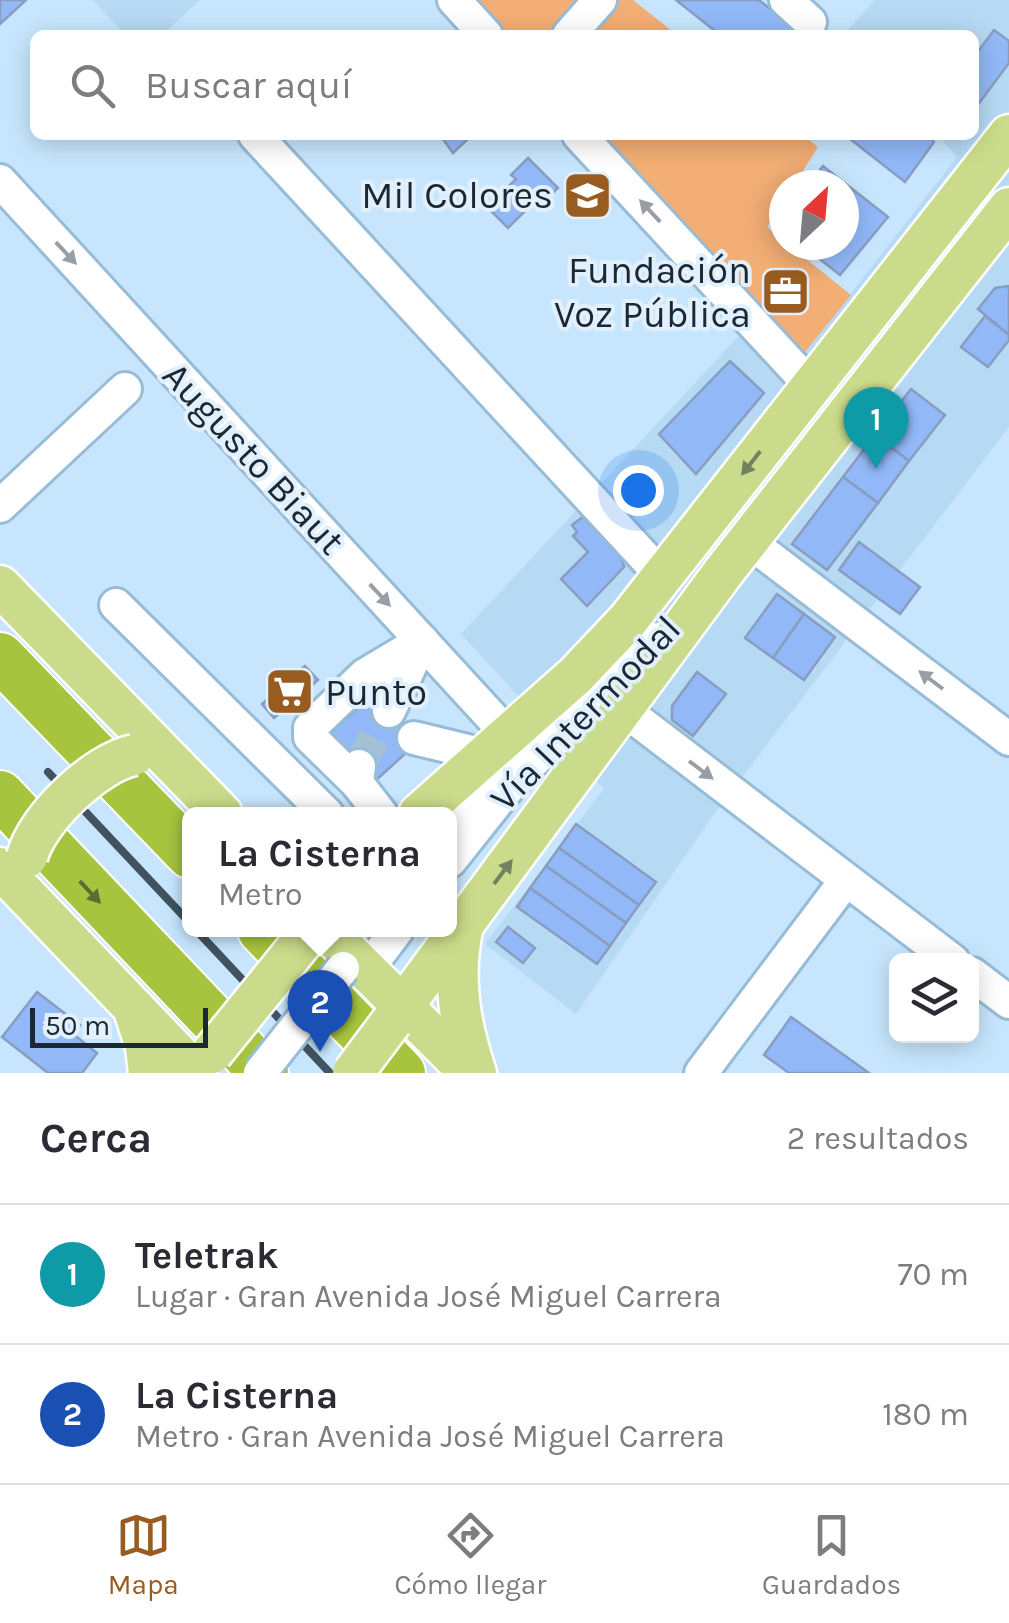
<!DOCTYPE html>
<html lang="es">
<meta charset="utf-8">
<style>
:root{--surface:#fff;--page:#f7f7f7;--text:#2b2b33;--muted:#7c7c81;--line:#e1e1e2;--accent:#995c20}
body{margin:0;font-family:Karla,sans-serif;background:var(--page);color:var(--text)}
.controls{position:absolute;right:30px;bottom:30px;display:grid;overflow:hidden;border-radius:15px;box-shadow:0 5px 25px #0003}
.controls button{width:90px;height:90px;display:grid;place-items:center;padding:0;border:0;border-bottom:2px solid var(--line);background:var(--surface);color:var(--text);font:50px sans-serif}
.compass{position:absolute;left:769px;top:170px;width:90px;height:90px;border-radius:50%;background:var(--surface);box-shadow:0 5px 25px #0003;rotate:26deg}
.scale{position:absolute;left:30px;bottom:25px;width:178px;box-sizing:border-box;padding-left:10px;border:5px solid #192832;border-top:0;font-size:28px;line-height:35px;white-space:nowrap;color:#192832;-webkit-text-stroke:8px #e1f0fc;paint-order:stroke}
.you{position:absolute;left:638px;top:490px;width:35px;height:35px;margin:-25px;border:8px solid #fff;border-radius:50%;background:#1a73e8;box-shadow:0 0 0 15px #1a73e833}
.badge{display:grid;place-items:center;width:65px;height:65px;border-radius:50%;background:var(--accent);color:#fff;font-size:32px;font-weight:700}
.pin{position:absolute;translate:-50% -82px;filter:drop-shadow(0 2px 5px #0008)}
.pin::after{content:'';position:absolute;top:52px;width:35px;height:30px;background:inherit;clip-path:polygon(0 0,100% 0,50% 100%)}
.popup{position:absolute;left:182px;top:807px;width:275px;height:130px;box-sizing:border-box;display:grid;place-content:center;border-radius:15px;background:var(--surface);filter:drop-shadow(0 2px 8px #0005);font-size:32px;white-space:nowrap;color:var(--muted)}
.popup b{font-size:38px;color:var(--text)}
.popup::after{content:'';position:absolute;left:50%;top:100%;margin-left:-20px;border:20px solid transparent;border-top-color:var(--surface)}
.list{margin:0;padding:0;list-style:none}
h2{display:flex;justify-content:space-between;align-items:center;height:130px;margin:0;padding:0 40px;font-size:42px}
h2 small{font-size:32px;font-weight:400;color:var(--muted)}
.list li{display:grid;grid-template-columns:65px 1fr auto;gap:30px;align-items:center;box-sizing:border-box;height:140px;padding:0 40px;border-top:2px solid var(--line)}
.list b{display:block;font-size:38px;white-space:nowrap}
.list p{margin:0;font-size:32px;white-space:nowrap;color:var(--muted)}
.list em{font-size:32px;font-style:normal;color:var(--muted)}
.icon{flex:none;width:55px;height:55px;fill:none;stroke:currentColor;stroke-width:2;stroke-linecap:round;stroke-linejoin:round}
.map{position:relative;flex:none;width:1009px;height:1073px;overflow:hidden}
.search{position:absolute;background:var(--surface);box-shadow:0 5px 25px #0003;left:30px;right:30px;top:30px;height:110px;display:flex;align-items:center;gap:25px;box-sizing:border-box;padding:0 35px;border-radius:15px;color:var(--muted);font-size:38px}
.sheet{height:410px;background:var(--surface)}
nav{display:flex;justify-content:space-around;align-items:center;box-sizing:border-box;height:140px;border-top:2px solid var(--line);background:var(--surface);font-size:28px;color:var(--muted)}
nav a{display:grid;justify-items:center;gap:5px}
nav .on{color:var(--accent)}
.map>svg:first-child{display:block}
.built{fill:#b6d9f4}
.green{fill:#f2ae74}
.building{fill:#92b8f8;stroke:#889dc0;stroke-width:2.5}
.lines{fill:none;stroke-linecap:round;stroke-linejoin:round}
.minor-tunnel{stroke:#a4c0d4;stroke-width:32;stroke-dasharray:32 16;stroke-linecap:butt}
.minor-casing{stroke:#97bcd8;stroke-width:38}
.major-casing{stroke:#fff;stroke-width:45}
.highway-casing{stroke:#fff;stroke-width:52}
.minor{stroke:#fff;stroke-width:32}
.major{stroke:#cadc8b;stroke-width:40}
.highway{stroke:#a7c43e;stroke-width:48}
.rail{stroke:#415360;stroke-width:8}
.minor-bridge-casing{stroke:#97bcd8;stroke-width:38;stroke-linecap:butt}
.major-bridge-casing{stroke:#fff;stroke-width:45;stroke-linecap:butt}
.minor-bridge{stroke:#fff;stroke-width:32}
.major-bridge{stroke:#cadc8b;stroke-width:40}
.oneway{fill:#989ea3}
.oneway2{fill:#72825e}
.oneway3{fill:#596e37}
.labels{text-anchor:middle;stroke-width:8;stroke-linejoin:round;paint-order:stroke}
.poi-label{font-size:38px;fill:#192832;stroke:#e1f0fc;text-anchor:end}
.street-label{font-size:38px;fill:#192832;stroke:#e1f0fc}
</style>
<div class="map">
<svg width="1009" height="1073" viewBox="0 0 1009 1073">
<rect width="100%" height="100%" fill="#c7e6fd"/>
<!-- built -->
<g class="built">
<polygon points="93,0 200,0 162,35 125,35"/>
<polygon points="875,0 1009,0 1009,427 714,814 576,1014 485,944 604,789 461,634 760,313 802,356 957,157 938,135 974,135 974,35 848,35 846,32"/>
</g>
<!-- green -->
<g class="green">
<polygon points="467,0 575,0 546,35 498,35"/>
<polygon points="610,0 633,0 677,35 580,35"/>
<polygon points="594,135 803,135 818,147 794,185 784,185 784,200 767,227 784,241 784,245 789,245 851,295 801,357"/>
</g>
<!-- building -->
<g class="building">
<polygon points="0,0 26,0 0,24"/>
<polygon points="676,0 759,0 803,35 720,35"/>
<polygon points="994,30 1009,41 1009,63 974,110 974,57"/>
<polygon points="440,135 472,135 453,153"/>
<polygon points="845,135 928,135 934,142 905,182"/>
<polygon points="528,158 558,188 539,206 535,201 508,228 487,207 516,179 511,175"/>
<polygon points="823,166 888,217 840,275 802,245 844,245 844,185 808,185"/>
<polygon points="1009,286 1009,335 978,309 995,288"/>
<polygon points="985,316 1009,335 1009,340 988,367 961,347"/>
<polygon points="730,361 764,393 696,474 659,434"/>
<polygon points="911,389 945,415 909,461 875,435"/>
<polygon points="875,435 909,461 878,503 843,477"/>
<polygon points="843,477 878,503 827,570 792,544"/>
<polygon points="583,517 621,555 624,567 587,606 561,579 588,552 573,536 577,532 572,525"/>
<polygon points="859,542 920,587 900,614 839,570"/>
<polygon points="777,594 804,614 773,658 745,638"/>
<polygon points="804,614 835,637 804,680 773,658"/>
<polygon points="305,666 318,680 274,718 262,704"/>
<polygon points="697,672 726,694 693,736 672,720 672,706"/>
<polygon points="374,693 418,742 374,782 330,733"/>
<polygon points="576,824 656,882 639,905 559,848"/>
<polygon points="559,848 639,905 626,923 546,866"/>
<polygon points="546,866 626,923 610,946 530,888"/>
<polygon points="530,888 610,946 597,964 517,907"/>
<polygon points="508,927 535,948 523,963 496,942"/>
<polygon points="37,992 80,1025 73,1034 97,1053 82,1073 48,1073 2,1037"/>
<polygon points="791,1017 869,1073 789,1073 764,1055"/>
</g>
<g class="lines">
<!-- minor-tunnel -->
<polyline class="minor-tunnel" points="359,766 389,711"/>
<defs>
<g id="minor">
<polyline points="454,0 486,35"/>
<polyline points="786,0 810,22"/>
<polyline points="569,35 600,0"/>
<polyline points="255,135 662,576"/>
<polyline points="579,135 811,386"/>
<polyline points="0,181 508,735 450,824"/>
<polyline points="0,506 125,389"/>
<polyline points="748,541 1009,739"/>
<polyline points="116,605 327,814"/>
<polyline points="624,710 953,961"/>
<polyline points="389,711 422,641"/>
<polyline points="414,738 484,755"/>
<polyline points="359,766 357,783 381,814"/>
<polyline points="357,783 310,737 310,728 365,675 422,641"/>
<polyline points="450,861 515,779 658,639"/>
<polyline points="972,974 1009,1002"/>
<polyline points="357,983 397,930"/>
<polyline points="701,1073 846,880"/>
</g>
<g id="major">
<polyline points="0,586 222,814"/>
<polyline points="419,814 576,675 628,620 1009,135"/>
<polyline points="0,868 196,1073"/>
<polyline points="326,930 470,1073"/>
<path d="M 462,930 C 452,981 460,1025 476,1073"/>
<polyline points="135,1013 146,1047 149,1073"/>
<polyline points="392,1021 725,570 1009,208"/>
</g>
<g id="highway">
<polyline points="0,657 190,854"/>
<polyline points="0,795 264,1073"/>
<polyline points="262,930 401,1073"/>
</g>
</defs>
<!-- minor casing -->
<use href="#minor" class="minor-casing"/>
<!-- major casing -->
<use href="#major" class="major-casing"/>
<!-- highway casing -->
<use href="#highway" class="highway-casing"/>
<!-- minor -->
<use href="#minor" class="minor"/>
<!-- major -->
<use href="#major" class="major"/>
<!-- highway -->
<use href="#highway" class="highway"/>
<!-- rail -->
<g class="rail">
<polyline points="48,772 190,923"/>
<polyline points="196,930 330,1073"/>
</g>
<defs>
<polyline id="minor-bridge" points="260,1073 343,968"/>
<g id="major-bridge">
<path d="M 27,857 C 37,819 95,763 134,755"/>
<polyline points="212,1053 310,932"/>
<polyline points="353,1073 392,1021"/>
</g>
</defs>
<!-- minor-bridge casing -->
<use href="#minor-bridge" class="minor-bridge-casing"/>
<!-- major-bridge casing -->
<use href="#major-bridge" class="major-bridge-casing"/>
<!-- minor-bridge -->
<use href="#minor-bridge" class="minor-bridge"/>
<!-- major-bridge -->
<use href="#major-bridge" class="major-bridge"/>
</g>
<!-- one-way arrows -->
<defs><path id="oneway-solid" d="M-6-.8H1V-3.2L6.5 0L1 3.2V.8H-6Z" transform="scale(2.5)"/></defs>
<g class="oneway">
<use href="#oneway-solid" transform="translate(650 211) rotate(-133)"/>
<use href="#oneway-solid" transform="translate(66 253) rotate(47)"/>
<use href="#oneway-solid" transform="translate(380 595) rotate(47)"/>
<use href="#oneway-solid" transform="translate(931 680) rotate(-143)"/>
<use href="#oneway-solid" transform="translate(701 770) rotate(37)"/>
</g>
<g class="oneway2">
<use href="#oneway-solid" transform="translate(751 463) rotate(128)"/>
<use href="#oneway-solid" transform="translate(503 872) rotate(-53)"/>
</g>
<use class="oneway3" href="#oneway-solid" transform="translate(90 892) rotate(47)"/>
<!-- icons -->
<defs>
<symbol id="school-square" viewBox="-11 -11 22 22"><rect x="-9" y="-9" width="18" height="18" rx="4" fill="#995c20" stroke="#e1f0fc"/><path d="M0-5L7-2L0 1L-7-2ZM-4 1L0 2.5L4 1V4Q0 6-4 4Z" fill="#fff"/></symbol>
<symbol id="office-square" viewBox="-11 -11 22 22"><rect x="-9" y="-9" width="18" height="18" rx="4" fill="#995c20" stroke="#e1f0fc"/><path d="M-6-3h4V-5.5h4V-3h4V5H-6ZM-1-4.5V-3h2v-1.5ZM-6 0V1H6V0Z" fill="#fff"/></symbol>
<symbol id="supermarket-square" viewBox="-11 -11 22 22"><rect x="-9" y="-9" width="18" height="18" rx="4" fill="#995c20" stroke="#e1f0fc"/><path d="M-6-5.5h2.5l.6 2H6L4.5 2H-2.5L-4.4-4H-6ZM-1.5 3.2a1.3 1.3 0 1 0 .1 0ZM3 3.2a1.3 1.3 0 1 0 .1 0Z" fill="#fff"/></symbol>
</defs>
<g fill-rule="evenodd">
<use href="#school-square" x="560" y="168" width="55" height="55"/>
<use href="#office-square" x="758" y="264" width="55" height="55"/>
<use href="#supermarket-square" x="262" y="664" width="55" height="55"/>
</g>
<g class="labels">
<!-- poi labels -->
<g class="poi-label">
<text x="553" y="208">Mil Colores</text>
<text x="751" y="283">Fundación<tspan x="751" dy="44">Voz Pública</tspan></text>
<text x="325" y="705" text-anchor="start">Punto</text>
</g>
<!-- street labels -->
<g class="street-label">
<text transform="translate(254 458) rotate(47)" y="13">Augusto Biaut</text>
<text transform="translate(585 713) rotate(-46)" y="13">Vía Intermodal</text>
</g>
</g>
</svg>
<div class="controls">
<button><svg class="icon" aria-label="layers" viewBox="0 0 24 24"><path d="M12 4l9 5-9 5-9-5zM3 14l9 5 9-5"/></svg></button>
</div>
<svg class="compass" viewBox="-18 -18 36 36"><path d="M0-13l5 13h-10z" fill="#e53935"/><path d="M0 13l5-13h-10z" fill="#7c7c81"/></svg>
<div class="scale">50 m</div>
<div class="you"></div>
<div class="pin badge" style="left:876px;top:469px;background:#0f9aa8">1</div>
<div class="pin badge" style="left:320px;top:1052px;background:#1a4fb4">2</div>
<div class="popup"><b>La Cisterna</b>Metro</div>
<div class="search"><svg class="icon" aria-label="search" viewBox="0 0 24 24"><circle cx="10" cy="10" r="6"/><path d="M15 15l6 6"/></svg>Buscar aquí</div>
</div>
<section class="sheet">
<h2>Cerca<small>2 resultados</small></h2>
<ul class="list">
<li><span class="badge" style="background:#0f9aa8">1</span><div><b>Teletrak</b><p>Lugar · Gran Avenida José Miguel Carrera</p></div><em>70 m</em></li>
<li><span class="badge" style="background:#1a4fb4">2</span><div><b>La Cisterna</b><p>Metro · Gran Avenida José Miguel Carrera</p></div><em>180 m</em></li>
</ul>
</section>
<nav>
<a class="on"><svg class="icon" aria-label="map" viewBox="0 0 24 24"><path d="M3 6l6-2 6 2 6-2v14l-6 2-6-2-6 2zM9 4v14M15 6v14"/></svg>Mapa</a>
<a><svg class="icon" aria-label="directions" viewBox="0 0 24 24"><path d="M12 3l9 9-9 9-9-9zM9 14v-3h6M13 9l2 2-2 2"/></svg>Cómo llegar</a>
<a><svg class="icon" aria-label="saved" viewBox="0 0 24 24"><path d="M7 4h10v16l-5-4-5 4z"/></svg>Guardados</a>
</nav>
